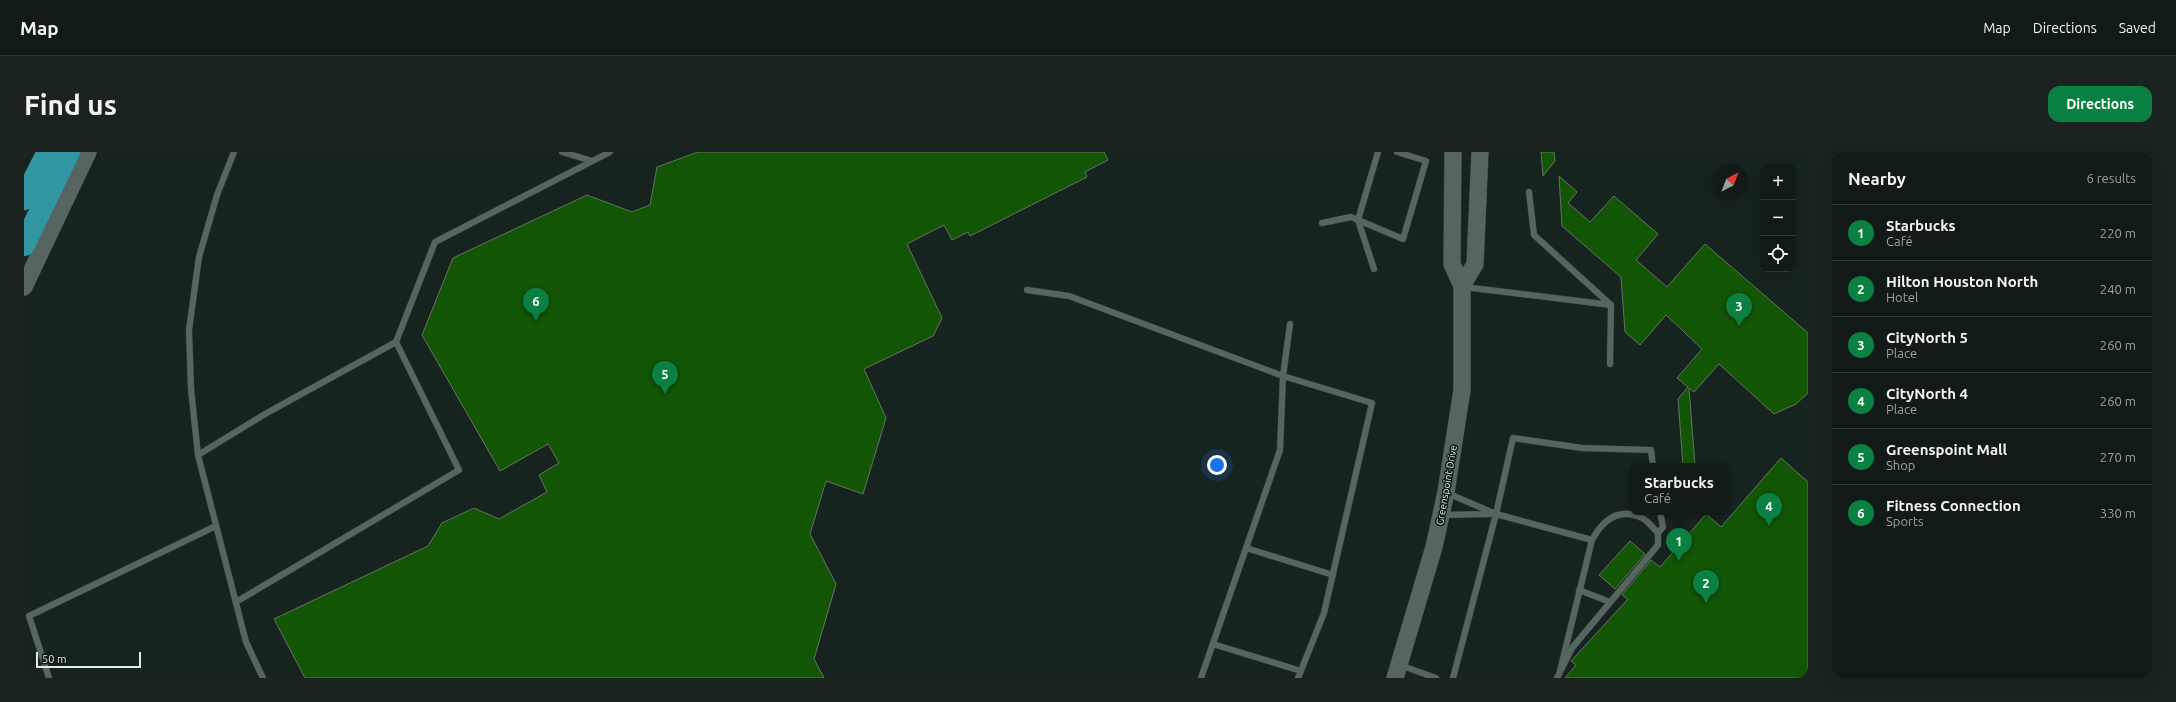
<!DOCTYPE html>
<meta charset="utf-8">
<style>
:root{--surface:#111a17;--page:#1a2320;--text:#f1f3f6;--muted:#9ca1a1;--line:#303836;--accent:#0b8043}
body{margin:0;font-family:Ubuntu,sans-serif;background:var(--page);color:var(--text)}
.controls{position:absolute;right:12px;top:12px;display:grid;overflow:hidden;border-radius:8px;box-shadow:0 4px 16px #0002}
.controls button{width:36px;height:36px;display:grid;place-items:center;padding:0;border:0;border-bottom:1px solid var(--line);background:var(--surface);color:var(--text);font:20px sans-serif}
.compass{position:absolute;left:1688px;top:12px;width:36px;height:36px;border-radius:50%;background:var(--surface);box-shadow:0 4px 16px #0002;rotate:42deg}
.scale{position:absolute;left:12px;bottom:10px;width:105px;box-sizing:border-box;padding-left:4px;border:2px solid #e2eae7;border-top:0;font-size:11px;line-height:14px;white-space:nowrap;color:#e2eae7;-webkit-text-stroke:3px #0e1916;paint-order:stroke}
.you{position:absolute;left:1193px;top:313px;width:14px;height:14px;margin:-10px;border:3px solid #fff;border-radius:50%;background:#1a73e8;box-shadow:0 0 0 6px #1a73e833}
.badge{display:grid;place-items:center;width:26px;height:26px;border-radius:50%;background:var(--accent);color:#fff;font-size:13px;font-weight:700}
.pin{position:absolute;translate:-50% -33px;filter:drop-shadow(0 1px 2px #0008)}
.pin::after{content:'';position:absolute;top:21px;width:14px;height:12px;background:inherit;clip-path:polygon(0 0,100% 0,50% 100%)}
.popup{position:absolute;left:1606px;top:311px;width:98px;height:52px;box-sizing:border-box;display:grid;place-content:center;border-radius:8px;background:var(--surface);filter:drop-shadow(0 1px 3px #0005);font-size:13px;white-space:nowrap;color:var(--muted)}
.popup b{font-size:15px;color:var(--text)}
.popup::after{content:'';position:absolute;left:50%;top:100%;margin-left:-8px;border:8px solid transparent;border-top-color:var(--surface)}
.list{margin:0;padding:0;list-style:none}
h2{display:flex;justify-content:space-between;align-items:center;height:52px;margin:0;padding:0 16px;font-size:17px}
h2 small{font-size:13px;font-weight:400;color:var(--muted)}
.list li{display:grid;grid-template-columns:26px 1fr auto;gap:12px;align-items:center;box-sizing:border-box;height:56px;padding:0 16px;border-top:1px solid var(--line)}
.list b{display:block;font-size:15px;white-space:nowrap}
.list p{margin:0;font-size:13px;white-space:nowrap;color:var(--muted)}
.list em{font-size:13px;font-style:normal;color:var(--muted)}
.icon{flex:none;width:22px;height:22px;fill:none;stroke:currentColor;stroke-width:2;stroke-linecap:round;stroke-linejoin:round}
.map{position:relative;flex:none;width:1784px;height:526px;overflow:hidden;border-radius:12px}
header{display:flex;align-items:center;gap:24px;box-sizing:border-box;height:56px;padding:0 20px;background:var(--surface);border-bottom:1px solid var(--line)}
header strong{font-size:19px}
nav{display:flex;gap:22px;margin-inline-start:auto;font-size:14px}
.intro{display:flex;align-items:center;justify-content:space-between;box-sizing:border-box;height:96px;padding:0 24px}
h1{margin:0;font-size:28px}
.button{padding:10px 18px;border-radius:12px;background:var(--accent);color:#fff;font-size:14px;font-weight:700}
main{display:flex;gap:24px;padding:0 24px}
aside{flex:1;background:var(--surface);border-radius:12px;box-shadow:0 4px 16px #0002}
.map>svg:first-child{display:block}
.building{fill:#125605;stroke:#677066}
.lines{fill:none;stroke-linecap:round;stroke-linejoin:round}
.lane-casing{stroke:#343d3a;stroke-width:7}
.secondary-casing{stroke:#343d3a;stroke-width:18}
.highway-casing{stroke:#343d3a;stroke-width:23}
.lane{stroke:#576560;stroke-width:6}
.secondary{stroke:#576560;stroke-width:17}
.highway{stroke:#3196a2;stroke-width:22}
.labels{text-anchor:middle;stroke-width:3;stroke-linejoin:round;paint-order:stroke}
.street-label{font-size:10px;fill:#e2eae7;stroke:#0e1916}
</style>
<header>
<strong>Map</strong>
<nav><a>Map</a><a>Directions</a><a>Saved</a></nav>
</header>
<div class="intro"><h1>Find us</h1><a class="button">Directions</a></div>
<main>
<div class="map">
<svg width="1784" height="526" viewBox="0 0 1784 526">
<rect width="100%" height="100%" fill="#17231f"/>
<!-- building -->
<g class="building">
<polygon points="674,0 1080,0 1084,8 1061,20 1063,25 946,84 944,80 928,88 920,73 883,92 918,166 909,184 840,217 862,266 839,342 802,329 786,382 812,432 790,507 800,526 281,526 250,467 404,394 418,371 450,356 475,367 523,340 515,323 535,311 524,292 476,319 398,183 429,106 563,43 608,60 626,53 633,15"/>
<polygon points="1517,0 1530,0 1531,9 1519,24"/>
<polygon points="1535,24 1553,40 1544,51 1566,70 1590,44 1634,82 1612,108 1643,135 1681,92 1784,181 1784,241 1772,252 1750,262 1695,212 1670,240 1665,236 1671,314 1659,314 1654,247 1664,235 1653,226 1678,197 1642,163 1616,193 1601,180 1597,125 1538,74"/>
<polygon points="1757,306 1784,330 1784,526 1541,526 1552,513 1547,509 1604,447 1598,443 1627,408 1636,415 1682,362 1697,375"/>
<polygon points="1606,389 1621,402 1591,437 1575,423"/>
</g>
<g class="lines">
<defs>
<g id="lane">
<polyline points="210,0 193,43 175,105 165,178 167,237 174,303 222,490 239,526"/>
<polyline points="538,0 568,9"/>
<polyline points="1505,40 1510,83 1587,153 1586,212"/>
<polyline points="1298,71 1327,65 1379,87 1402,9 1373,0"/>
<polyline points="1350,117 1334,68 1354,0"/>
<polyline points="1440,135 1587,153"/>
<polyline points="1003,138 1045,144 1259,224 1348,251 1300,461 1274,526"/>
<polyline points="174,303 241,262 372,190"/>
<polyline points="1423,341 1472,362 1568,388"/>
<polyline points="1417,363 1468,362"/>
<polyline points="1222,396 1309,423"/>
<polyline points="1555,438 1586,450"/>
<polyline points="212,450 435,318 372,190 411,90 586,0"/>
<polyline points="1189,492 1277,519"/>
<polyline points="1376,513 1412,526"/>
<path d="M 1536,519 L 1568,388 C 1579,368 1595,355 1618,366 C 1624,369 1629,376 1634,381"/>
<polyline points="25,526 5,464 192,374"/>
<polyline points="1177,526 1256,298 1259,224 1266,172"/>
<polyline points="1429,526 1472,362 1489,286 1558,296 1627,298 1629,314"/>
<polyline points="1533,526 1548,496 1634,393 1634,381 1639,375 1636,360"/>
</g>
<g id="secondary">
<polyline points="1438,134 1451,112 1456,0"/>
<polyline points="0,135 64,0"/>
<polyline points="1371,526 1410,395 1422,340 1438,238 1438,134 1428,112 1429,0"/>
</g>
<g id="highway">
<polyline points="0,47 24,0"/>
<polyline points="0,93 45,0"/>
</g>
</defs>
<!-- lane casing -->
<use href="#lane" class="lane-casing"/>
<!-- secondary casing -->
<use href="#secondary" class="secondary-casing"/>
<!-- highway casing -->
<use href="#highway" class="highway-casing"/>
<!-- lane -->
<use href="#lane" class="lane"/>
<!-- secondary -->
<use href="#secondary" class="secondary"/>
<!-- highway -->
<use href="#highway" class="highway"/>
</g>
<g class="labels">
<!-- street labels -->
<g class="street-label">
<text transform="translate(1422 333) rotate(-80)" y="4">Greenspoint Drive</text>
</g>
</g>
</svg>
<div class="controls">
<button>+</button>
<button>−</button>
<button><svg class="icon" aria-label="locate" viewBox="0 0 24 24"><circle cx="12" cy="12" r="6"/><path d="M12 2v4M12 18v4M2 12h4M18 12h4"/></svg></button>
</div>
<svg class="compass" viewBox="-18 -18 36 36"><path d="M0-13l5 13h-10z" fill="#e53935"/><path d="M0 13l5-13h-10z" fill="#9ca1a1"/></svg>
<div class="scale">50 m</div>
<div class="you"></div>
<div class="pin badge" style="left:1655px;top:409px">1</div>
<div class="popup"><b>Starbucks</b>Café</div>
<div class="pin badge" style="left:1682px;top:451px">2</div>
<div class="pin badge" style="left:1715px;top:174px">3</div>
<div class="pin badge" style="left:1745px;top:374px">4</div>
<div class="pin badge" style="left:641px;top:242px">5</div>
<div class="pin badge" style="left:512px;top:169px">6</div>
</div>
<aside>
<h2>Nearby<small>6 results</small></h2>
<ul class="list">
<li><span class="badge">1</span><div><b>Starbucks</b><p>Café</p></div><em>220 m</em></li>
<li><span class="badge">2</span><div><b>Hilton Houston North</b><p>Hotel</p></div><em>240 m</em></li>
<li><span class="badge">3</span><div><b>CityNorth 5</b><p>Place</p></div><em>260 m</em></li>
<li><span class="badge">4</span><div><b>CityNorth 4</b><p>Place</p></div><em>260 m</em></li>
<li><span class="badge">5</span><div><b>Greenspoint Mall</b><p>Shop</p></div><em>270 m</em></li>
<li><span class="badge">6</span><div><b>Fitness Connection</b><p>Sports</p></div><em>330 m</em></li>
</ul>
</aside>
</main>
